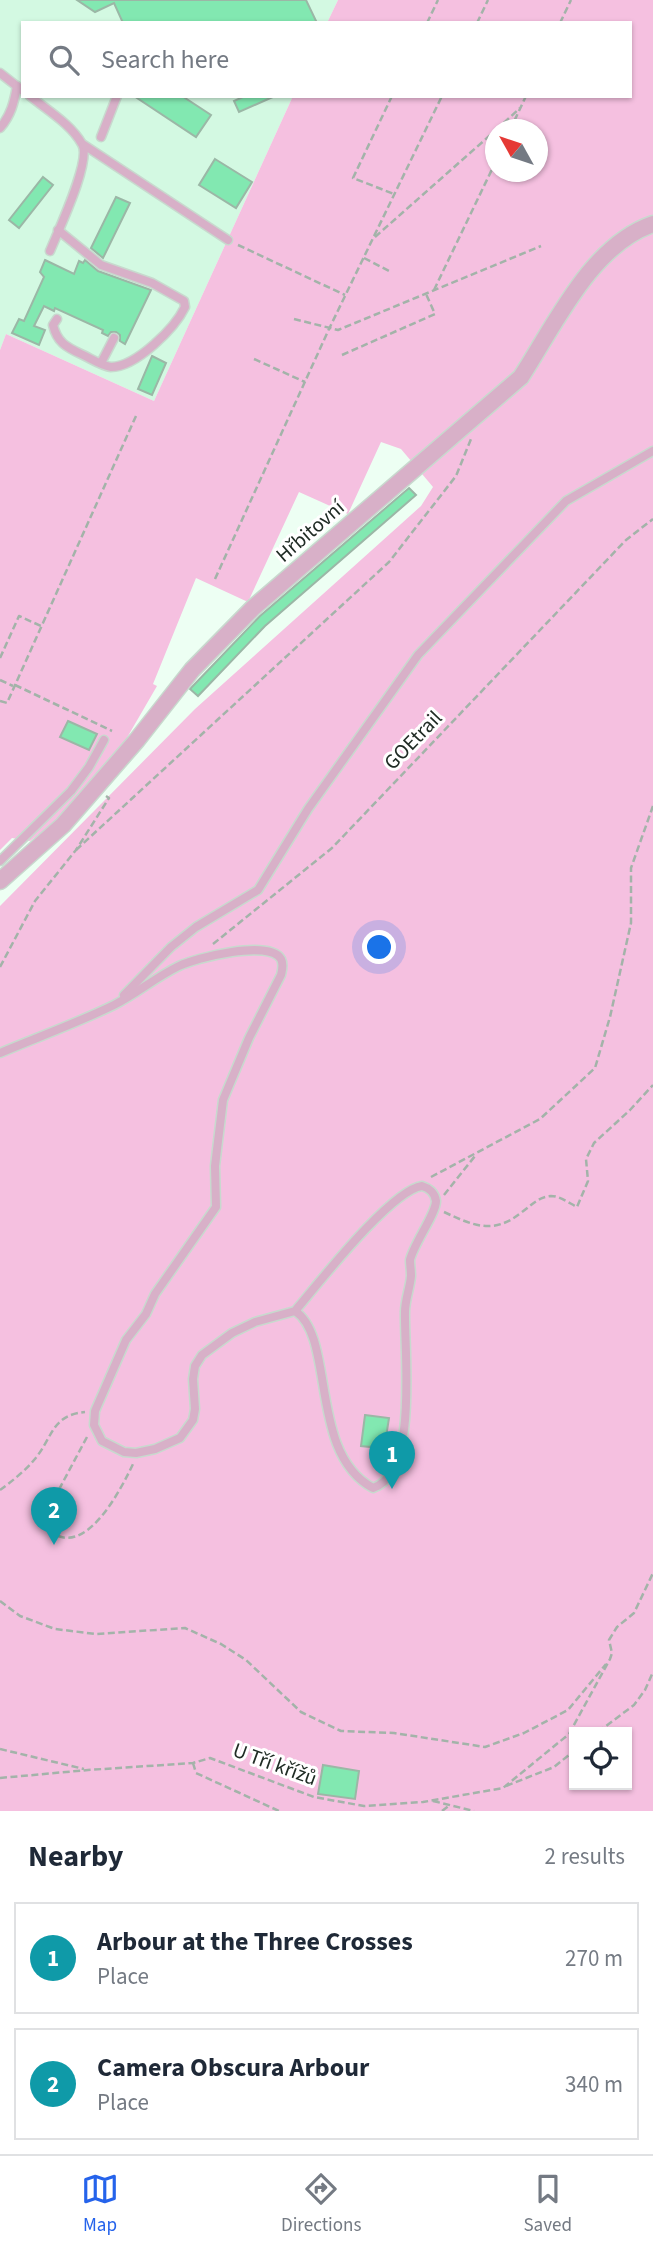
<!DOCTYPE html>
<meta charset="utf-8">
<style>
:root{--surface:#fff;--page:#f6f6f7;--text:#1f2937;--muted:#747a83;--line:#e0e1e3;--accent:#2563eb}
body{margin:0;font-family:"Source Sans 3",sans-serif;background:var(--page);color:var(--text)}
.controls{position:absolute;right:21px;bottom:21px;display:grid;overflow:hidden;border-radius:0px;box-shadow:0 2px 5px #0004}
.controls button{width:63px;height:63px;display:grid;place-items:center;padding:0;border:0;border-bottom:2px solid var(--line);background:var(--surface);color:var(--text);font:35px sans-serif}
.compass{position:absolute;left:485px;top:119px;width:63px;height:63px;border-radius:50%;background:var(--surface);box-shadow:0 2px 5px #0004;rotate:310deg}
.you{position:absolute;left:380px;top:948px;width:24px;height:24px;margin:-18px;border:5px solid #fff;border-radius:50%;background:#1a73e8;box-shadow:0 0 0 10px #1a73e833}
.badge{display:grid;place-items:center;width:46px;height:46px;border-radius:50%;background:var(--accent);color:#fff;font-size:23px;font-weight:700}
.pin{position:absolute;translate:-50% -58px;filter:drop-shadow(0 2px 4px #0008)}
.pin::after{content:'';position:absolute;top:37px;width:24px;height:21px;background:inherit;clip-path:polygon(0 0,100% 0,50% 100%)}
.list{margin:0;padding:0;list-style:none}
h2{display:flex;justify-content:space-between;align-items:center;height:91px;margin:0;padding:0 28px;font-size:30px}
h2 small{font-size:23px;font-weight:400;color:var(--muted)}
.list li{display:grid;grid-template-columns:46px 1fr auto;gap:21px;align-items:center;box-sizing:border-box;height:112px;margin:0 14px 14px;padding:0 14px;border:2px solid var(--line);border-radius:0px}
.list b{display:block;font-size:26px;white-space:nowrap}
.list p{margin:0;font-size:23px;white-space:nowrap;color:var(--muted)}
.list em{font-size:23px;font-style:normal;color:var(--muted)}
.icon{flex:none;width:38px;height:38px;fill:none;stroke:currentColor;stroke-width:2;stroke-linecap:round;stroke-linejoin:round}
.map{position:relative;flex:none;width:653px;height:1811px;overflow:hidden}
.search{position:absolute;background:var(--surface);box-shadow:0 2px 5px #0004;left:21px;right:21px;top:21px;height:77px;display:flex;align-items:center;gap:18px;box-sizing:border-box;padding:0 24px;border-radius:0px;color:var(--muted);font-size:26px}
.sheet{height:343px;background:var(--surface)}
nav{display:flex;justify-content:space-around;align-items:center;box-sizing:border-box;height:98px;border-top:2px solid var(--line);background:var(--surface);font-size:19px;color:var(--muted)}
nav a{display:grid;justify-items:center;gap:4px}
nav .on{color:var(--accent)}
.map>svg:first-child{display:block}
.built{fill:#d3f9e2}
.green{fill:#f5c0e0;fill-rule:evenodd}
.building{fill:#82e8b1;stroke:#9bb7a6;stroke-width:2}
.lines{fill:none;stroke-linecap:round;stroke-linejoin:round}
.lane-casing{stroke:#c8d9ce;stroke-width:11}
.street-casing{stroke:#c8d9ce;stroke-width:19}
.path{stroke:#a3b3a9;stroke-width:2.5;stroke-dasharray:7 3.5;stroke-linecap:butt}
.lane{stroke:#d8b0c8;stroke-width:8}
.street{stroke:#d8b0c8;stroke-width:16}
.labels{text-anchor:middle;stroke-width:6;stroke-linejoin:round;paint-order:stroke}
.street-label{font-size:21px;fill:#202c25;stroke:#fff}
</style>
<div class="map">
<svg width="653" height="1811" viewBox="0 0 653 1811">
<rect width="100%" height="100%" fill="#edfff3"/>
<!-- built -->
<polygon class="built" points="0,0 338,0 327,23 23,23 23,96 293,96 154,401 6,334 0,350"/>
<!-- green -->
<path class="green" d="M 338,0 L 653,0 L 653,1811 L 0,1811 L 0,906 L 195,709 L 421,506 L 433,487 L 401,449 L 381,442 L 348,514 L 299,492 L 248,602 L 196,578 L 153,684 L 157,686 L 121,748 L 58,821 L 30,841 L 12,838 L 0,850 L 0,350 L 6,334 L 154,401 L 293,96 L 630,96 L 630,23 L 327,23 ZM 496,130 L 538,130 L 538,172 L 496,172 ZM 574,1732 L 627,1732 L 627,1785 L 574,1785 Z"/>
<!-- building -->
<g class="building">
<polygon points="77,0 306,0 317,23 123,23 114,3 95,12"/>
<polygon points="134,96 182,96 211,115 196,137"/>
<polygon points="245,96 275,96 239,112 234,101"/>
<polygon points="215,159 252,182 236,208 199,185"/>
<polygon points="43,177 53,185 19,228 9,220"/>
<polygon points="116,197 130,203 103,258 91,248"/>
<polygon points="45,260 74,274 79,261 83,263 85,260 98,271 151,290 125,344 120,341 120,335 116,332 111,332 108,336 102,333 103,330 55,308 54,311 44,306 34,326 45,330 39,345 12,333 19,319 24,321 44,277 40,272"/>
<polygon points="152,356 166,363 152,395 138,389"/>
<polygon points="409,488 416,495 265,626 198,696 190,689 260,616"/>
<polygon points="68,721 97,734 89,750 60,737"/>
<polygon points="365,1415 389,1418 386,1437 391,1438 390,1449 361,1446"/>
<polygon points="323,1765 359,1771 355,1799 318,1794"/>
</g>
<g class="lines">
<defs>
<g id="lane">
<polyline points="0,73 23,91"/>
<path d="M 30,96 C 47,110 71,124 82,144 C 92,160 58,231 50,251"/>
<path d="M 0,128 C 11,115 14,103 17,86"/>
<polyline points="101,137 117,96"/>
<polyline points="84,145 228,240"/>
<path d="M 57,319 L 53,325 C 57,342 66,347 81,354 C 90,358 102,366 111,367 C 136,367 175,328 185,307 L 184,301 L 152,283 L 101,265 L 58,230"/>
<polyline points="101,363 114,338"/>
<polyline points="0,861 71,791 89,767 104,740"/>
<polyline points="124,995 171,947 196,927 258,890 308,809 418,655 566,501 653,451"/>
<path d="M 0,1053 C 38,1037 77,1023 114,1005 C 136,994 156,977 179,966 C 196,958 269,939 281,959 C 284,965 282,970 281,975 L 249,1038 L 223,1100 L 215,1166 L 216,1207 L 155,1294 L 146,1314 L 126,1340 L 95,1411 L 94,1425 L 102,1441 L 124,1452 L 136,1453 L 155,1449 L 180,1438 L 193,1420 L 195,1409 L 193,1379 L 195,1366 L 202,1355 L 232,1333 L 255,1322 L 295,1311 C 336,1338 308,1453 373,1488 C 419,1473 404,1351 405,1312 C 405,1300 410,1288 411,1276 C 411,1270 410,1265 410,1260 C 414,1243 436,1214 436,1201 C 435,1193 429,1188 422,1186 C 391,1190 318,1284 295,1311"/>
</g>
<path id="street" d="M 0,881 L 63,825 L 137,740 L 192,670 L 253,608 L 521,377 C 555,325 591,245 653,224"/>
</defs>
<!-- lane casing -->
<use href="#lane" class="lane-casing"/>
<!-- street casing -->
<use href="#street" class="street-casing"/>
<!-- path -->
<g class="path">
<polyline points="427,23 438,0"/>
<polyline points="477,23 488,0"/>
<polyline points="560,23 571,0"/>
<polyline points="392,96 353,178 394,194"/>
<polyline points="496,130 520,108"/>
<polyline points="510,130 526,96"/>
<polyline points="375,237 496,130"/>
<polyline points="238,245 345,295"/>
<polyline points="364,258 391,272"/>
<polyline points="434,290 496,161"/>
<polyline points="294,319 338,330 541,246"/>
<polyline points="342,355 435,314 426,294"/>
<polyline points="254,359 305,382"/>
<polyline points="215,579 329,329 442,96"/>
<polyline points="0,658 19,616 41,626"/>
<polyline points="0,680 13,686"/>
<polyline points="15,685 112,731"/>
<polyline points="0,701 7,703 136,416"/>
<polyline points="76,850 389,562 456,476 471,439"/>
<polyline points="213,944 332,848 626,540 653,519"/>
<polyline points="0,967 35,901 76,850 109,798 106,796"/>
<polyline points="431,1177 540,1119 595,1068 610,1017 631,923 631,868 653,806"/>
<polyline points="444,1195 475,1156"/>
<path d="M 444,1212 C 474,1226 494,1235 522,1212 C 532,1205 538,1197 551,1196 C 560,1196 569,1203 577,1207 L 588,1181 L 586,1159 L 594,1143 L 630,1110 L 653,1085"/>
<path d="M 87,1437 L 48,1510 L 45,1526 C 49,1529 54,1534 58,1536 C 91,1549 122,1487 133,1464"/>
<path d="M 0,1490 C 11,1482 26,1470 34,1460 C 53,1438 51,1415 85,1412"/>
<polyline points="0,1601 20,1616 55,1629 96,1634 185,1628 221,1644 246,1660 301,1712 341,1731 394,1733 485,1747 524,1733 568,1710 606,1664"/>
<polyline points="598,1732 634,1705 645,1690 653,1672"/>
<polyline points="0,1749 84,1769"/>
<polyline points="193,1763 196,1773 279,1811"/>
<polyline points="0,1778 88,1770 193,1763 210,1758 314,1797 364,1806 423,1802 503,1788 569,1734 610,1659 612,1653 609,1640 617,1627 634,1613 653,1573"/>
<polyline points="506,1786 554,1767 574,1751"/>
<polyline points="433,1801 474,1811"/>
<polyline points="442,1811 450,1805"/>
</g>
<!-- lane -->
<use href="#lane" class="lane"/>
<!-- street -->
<use href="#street" class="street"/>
</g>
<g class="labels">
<!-- street labels -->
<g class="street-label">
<text transform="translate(310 531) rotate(-41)" y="7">Hřbitovní</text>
<text transform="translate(413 740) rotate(-46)" y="7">GOEtrail</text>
<text transform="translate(275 1764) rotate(20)" y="7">U Tří křížů</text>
</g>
</g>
</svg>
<div class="controls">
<button><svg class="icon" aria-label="locate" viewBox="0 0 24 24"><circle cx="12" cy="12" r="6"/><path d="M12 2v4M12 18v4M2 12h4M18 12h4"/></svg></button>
</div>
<svg class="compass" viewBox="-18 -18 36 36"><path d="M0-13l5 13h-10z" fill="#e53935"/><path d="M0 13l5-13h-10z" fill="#747a83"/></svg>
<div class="you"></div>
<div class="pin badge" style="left:392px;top:1489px;background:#0f9aa8">1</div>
<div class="pin badge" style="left:54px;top:1545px;background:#0f9aa8">2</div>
<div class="search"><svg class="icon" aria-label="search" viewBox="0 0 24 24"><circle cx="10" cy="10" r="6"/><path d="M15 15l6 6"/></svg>Search here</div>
</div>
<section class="sheet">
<h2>Nearby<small>2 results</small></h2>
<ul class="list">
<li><span class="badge" style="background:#0f9aa8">1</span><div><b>Arbour at the Three Crosses</b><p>Place</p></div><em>270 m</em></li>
<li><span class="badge" style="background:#0f9aa8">2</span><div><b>Camera Obscura Arbour</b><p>Place</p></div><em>340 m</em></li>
</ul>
</section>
<nav>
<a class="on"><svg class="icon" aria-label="map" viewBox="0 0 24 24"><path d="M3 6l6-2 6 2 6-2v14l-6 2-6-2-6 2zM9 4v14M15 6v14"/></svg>Map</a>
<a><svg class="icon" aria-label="directions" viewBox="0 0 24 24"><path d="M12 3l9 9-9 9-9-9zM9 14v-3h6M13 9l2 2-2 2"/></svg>Directions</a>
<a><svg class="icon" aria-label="saved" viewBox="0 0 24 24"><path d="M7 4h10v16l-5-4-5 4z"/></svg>Saved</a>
</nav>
